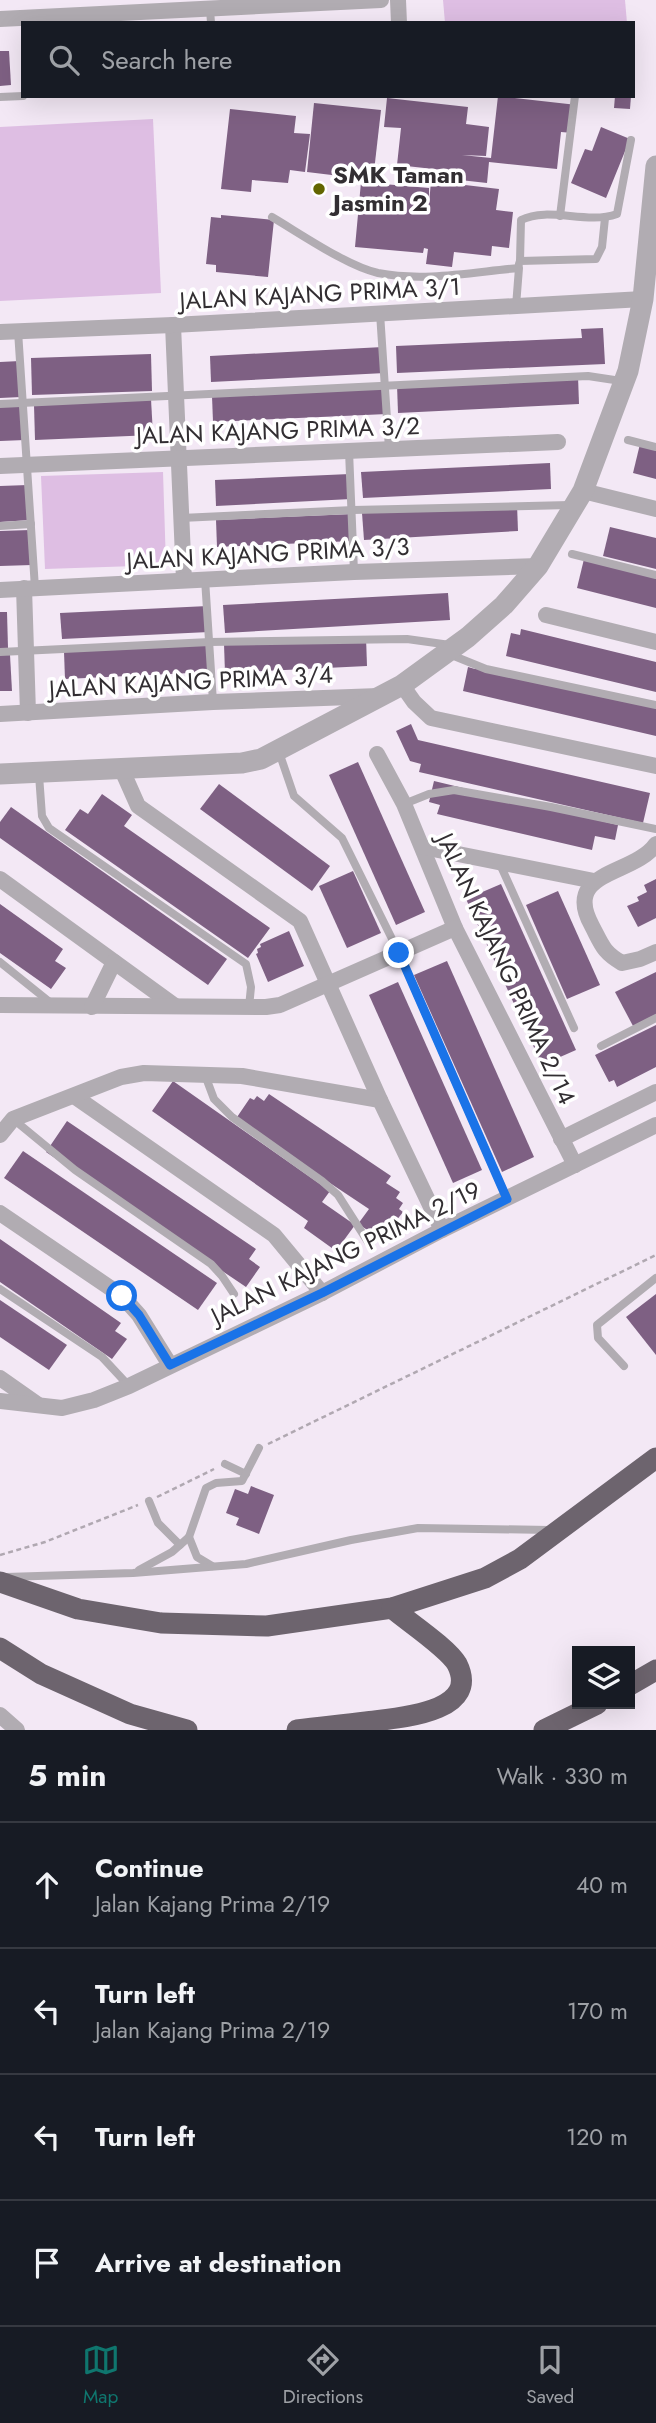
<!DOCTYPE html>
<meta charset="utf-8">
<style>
:root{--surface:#171b24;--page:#242831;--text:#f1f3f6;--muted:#9ea1a6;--line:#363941;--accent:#0f766e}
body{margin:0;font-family:Jost,sans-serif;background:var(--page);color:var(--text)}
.controls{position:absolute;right:21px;bottom:21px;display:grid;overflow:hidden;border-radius:0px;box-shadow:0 7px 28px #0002}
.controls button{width:63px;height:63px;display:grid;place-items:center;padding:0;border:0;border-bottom:2px solid var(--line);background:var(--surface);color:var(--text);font:35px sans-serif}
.stop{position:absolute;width:21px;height:21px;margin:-16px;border:5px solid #1a73e8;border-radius:50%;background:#fff}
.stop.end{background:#1a73e8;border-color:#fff;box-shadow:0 2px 7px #0008}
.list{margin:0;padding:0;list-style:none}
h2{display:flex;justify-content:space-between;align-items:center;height:91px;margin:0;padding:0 28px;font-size:30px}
h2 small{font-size:23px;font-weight:400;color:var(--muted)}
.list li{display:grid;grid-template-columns:46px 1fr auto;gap:21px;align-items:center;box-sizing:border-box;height:126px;padding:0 28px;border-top:2px solid var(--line)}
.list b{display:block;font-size:26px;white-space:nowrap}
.list p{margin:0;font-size:23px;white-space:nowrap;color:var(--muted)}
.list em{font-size:23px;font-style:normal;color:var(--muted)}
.icon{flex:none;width:38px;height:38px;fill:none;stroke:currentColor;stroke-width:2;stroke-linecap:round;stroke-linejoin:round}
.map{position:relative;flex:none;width:656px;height:1730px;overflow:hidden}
.search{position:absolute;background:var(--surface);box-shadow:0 7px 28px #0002;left:21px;right:21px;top:21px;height:77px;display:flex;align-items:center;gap:18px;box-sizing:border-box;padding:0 24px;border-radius:0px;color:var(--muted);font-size:26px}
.sheet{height:595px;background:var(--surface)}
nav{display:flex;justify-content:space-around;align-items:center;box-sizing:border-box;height:98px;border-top:2px solid var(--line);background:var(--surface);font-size:19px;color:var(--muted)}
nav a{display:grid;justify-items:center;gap:4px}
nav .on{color:var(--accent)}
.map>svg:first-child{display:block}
.green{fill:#debee3}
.building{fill:#7e6083}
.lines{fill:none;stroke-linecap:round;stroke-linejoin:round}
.path{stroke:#b0a8b1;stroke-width:2.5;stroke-dasharray:5 3.5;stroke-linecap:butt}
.service{stroke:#b1acb2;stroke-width:8}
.minor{stroke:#b1acb2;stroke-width:16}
.tertiary{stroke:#b1acb2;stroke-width:21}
.motorway{stroke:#6d646e;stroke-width:21}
.route{stroke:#1a73e8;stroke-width:9}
.poi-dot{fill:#626500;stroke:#fff;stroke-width:2.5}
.labels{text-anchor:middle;stroke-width:7;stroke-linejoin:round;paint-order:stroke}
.poi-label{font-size:24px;font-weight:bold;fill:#322e32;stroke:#fff;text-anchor:start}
.street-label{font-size:24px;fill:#322e32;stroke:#fff}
</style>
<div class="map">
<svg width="656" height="1730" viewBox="0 0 656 1730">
<rect width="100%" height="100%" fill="#f3e8f5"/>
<!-- green -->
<g class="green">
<polygon points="443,0 625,0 627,23 445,23"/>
<polygon points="153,119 161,293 0,301 0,127"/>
<polygon points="163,472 166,565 45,569 41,476"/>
</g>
<!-- building -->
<g class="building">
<polygon points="0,51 9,51 11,85 0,86"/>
<polygon points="498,96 577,105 573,133 561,132 557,169 489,162 487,183 460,180 461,172 397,165 401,128 384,127 387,98 468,107 466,124 489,127 486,156 462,155 491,158"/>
<polygon points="615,96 631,96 630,109 614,108"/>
<polygon points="314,103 381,110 373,180 307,172"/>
<polygon points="230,109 296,116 294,133 310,134 305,172 290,170 288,183 252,180 251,192 221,189"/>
<polygon points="601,127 630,139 606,198 571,183 585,149 592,151"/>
<polygon points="431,181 499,189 496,210 513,212 509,248 492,246 491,256 454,252 452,267 426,264 428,249 424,248 423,253 355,247 361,182 429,188 429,204"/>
<polygon points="221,215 274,220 268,277 216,272 216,265 206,264 211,217 221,218"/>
<polygon points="603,328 605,364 397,373 396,346 582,338 581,329"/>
<polygon points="383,347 385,373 211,382 210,356"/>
<polygon points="151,354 152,391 32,395 31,358"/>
<polygon points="20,361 21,397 0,398 0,362"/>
<polygon points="578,376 579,404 398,413 397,385"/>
<polygon points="386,387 387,414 213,422 212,396"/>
<polygon points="151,399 153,435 35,440 34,405"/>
<polygon points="23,406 25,440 0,441 0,407"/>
<polygon points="640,444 656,448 656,479 633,473"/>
<polygon points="550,463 551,489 363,498 361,472"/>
<polygon points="350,474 351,499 216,506 215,480"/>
<polygon points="28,485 30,520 0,522 0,486"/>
<polygon points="517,504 518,531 364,540 362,513"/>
<polygon points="352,514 353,541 217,547 216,520"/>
<polygon points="610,527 656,538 656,569 603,556"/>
<polygon points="30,530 32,565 0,566 0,531"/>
<polygon points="584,559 656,578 656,608 577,588"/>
<polygon points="448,593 450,620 225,633 223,605"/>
<polygon points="208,606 209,632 62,639 60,613"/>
<polygon points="0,612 7,612 8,648 0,648"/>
<polygon points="521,629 656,662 656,692 506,656 511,633 520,635"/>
<polygon points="366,637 367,666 225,673 224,644"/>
<polygon points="210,645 211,672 65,679 64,652"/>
<polygon points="0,655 10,655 12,691 0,691"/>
<polygon points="476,664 656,706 656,736 463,691 468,667 475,669"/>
<polygon points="411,724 418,740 650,793 643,823 419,772 421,764 410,761 396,731"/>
<polygon points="358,762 425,912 396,925 329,775"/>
<polygon points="434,781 618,825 615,840 595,836 592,850 437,814 440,805 429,802"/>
<polygon points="219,784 330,866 312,891 200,809"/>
<polygon points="102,794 132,815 124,826 270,928 248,958 65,830 80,809 88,814"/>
<polygon points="11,807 227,959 208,985 0,838 0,822"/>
<polygon points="353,871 381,933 347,948 319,886"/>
<polygon points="656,879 656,918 638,927 627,906 639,901 637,897 647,892 644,885"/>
<polygon points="501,884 576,1050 542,1065 466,899"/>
<polygon points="558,891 600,985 567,999 526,905"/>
<polygon points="0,904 63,949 55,961 66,968 51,989 0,953"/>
<polygon points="289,931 304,966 268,982 256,954 258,953 257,949 261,947 260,944"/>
<polygon points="447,961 534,1157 502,1172 414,975"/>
<polygon points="656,972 656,1015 633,1026 615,992"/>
<polygon points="398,982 482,1170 453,1183 369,995"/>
<polygon points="656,1025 656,1067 617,1087 614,1080 609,1082 595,1055"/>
<polygon points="173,1081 330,1191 322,1202 355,1225 336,1251 304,1228 308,1221 152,1111"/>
<polygon points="269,1094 391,1176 386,1183 400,1192 396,1198 403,1203 399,1209 403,1212 396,1221 393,1219 380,1238 358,1224 369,1209 235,1120 250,1098 254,1100 257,1096 264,1101"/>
<polygon points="67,1121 256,1249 249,1259 260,1267 246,1287 46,1152"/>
<polygon points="23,1151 217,1283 198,1310 4,1178"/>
<polygon points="0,1239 121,1323 115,1331 127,1339 112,1359 0,1282"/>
<polygon points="656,1294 656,1355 626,1317"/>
<polygon points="0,1300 67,1345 49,1370 0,1337"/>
<polygon points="251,1486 274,1495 259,1534 236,1525 239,1518 226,1513 235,1489 248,1494"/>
</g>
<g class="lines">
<!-- path -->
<g class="path">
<polyline points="268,1444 656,1255"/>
<polyline points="157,1497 214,1469"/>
<polyline points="0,1555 45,1542 138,1505"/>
</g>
<!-- service -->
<g class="service">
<polyline points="210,9 211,23"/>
<polyline points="0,97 23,96"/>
<polyline points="560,216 575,96"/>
<path d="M 272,217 C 301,234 347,266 378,273 C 424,282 473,272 519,268 L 516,306"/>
<path d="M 520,261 L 521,220 C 549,206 586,225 617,214 L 631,140"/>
<polyline points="519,264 520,261 596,259 602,247 605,218"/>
<polyline points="380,313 389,449"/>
<polyline points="18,331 35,588"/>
<polyline points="0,404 588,376 621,381"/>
<polyline points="628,440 656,447"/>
<polyline points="349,451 354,572"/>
<polyline points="181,518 353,510 570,505"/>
<polyline points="0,526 31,524"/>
<polyline points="572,554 656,575"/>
<polyline points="205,579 213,702"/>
<polyline points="0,652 210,642 407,639 450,645"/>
<polyline points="449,654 486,669 656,705"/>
<polyline points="279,752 294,796 342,838 399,953 507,1199"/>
<polyline points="39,775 42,816 49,828 246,964 251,987 249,1007"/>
<polyline points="404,804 429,794 454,790 551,807 656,829"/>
<polyline points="499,862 574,1028"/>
<polyline points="0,962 51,1003"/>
<polyline points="601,1046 656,1018"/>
<polyline points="205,1075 214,1099 232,1117 322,1181 338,1195 368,1242"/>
<polyline points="13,1119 75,1170 211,1264 222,1276 234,1294"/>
<polyline points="0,1289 102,1357 129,1386"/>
<polyline points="624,1366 598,1338 597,1325 656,1278"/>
<polyline points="225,1464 246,1474"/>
<polyline points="149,1501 158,1523 180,1545"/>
<polyline points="189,1537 197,1557 212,1566"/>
<polyline points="139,1570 172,1552 189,1537 206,1488 216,1483 242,1481 259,1448"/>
<polyline points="6,1577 133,1573 246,1564 351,1540 418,1528 549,1530"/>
</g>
<!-- minor -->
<g class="minor">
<polyline points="398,0 399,23"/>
<polyline points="0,19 381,0"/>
<polyline points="173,325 184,580"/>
<polyline points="0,332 173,325 643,299"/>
<polyline points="0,466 558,442"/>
<polyline points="583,491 656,509"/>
<polyline points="24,588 28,713"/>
<polyline points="0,590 354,572 538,566"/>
<polyline points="546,615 656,642"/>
<polyline points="402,685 414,702 431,718 656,766"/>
<polyline points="0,714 213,702 379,696"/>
<polyline points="377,754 404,804 455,928 575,1165"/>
<polyline points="122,770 138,806 300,921 380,1100 442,1230"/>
<path d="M 656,844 C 634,876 561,870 592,926 C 602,945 603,952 622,963 L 640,959 L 656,952"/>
<polyline points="423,847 594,881"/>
<polyline points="0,879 175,1006"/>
<polyline points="0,1005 266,1007 280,1005 455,928"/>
<polyline points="92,1007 114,962"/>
<polyline points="74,1096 274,1235 322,1293"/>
<polyline points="0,1135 13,1119 121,1077 144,1073 242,1076 380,1100"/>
<polyline points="561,1139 656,1092"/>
<polyline points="0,1213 122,1296 139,1315 170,1365"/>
<polyline points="0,1378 37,1404"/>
<polyline points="0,1401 62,1408 94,1400 129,1386 322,1293 442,1230 656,1125"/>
<polyline points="0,1715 17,1730"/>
</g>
<!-- tertiary -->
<polyline class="tertiary" points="0,774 242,763 261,759 402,685 468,637 504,605 538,566 583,491 628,371 643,299 656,166"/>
<!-- motorway -->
<g class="motorway">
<polyline points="0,1582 78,1609 161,1623 267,1626 392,1608 485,1578 520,1559 656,1458"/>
<polyline points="0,1648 41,1674 130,1714 187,1730"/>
<polyline points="630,1685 656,1670"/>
<path d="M 297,1730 C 320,1727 343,1725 366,1722 C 395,1718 482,1714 457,1664 C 448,1648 407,1621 392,1608"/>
<polyline points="544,1730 597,1704"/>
</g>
</g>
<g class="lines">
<!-- route -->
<polyline class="route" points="122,1296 139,1315 170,1365 322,1293 507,1199 399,953"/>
</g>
<!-- markers -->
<circle class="poi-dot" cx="319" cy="189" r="7"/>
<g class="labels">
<!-- poi labels -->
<g class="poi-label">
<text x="333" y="183">SMK Taman<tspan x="333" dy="28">Jasmin 2</tspan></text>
</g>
<!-- street labels -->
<g class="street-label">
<text transform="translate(320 294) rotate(-3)" y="8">JALAN KAJANG PRIMA 3/1</text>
<text transform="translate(278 431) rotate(-2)" y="8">JALAN KAJANG PRIMA 3/2</text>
<text transform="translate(268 554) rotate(-3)" y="8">JALAN KAJANG PRIMA 3/3</text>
<text transform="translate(191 682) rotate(-3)" y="8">JALAN KAJANG PRIMA 3/4</text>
<text transform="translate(506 969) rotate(65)" y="8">JALAN KAJANG PRIMA 2/14</text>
<text transform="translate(346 1253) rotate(-26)" y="8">JALAN KAJANG PRIMA 2/19</text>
</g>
</g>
</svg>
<div class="controls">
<button><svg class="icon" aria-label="layers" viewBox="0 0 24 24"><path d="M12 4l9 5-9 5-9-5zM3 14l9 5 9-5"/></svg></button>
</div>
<div class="stop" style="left:122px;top:1296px"></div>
<div class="stop end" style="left:399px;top:953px"></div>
<div class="search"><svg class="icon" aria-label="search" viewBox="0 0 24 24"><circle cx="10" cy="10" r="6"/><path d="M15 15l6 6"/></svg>Search here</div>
</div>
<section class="sheet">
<h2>5 min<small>Walk · 330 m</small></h2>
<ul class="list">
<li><svg class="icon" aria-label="ahead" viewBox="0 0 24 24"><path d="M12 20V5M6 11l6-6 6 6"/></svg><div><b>Continue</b><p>Jalan Kajang Prima 2/19</p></div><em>40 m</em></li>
<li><svg class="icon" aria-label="left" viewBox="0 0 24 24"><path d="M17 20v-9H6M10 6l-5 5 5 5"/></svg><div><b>Turn left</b><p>Jalan Kajang Prima 2/19</p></div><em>170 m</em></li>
<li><svg class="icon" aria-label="left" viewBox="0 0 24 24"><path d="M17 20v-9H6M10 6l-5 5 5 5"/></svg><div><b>Turn left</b></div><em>120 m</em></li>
<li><svg class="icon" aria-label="arrive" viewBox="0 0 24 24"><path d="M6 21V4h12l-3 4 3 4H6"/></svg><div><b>Arrive at destination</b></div></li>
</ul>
</section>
<nav>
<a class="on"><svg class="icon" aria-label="map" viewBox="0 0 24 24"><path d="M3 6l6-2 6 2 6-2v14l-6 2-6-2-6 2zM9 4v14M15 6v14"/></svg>Map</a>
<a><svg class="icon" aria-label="directions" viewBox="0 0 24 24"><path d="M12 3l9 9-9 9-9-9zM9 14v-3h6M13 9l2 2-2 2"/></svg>Directions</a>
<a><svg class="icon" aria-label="saved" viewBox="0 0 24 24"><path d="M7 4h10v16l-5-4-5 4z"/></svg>Saved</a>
</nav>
